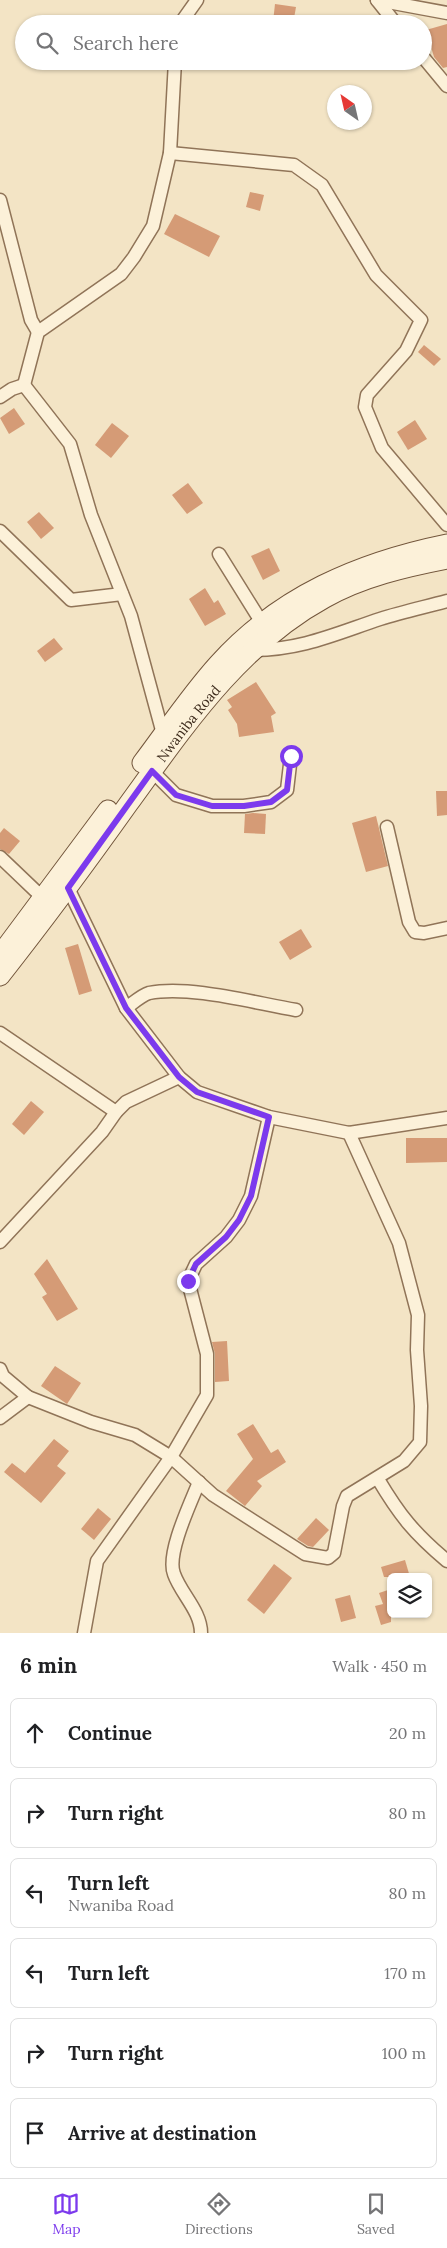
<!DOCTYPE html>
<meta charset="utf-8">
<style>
:root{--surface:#fff;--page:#f2f2f2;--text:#202124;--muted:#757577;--line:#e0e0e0;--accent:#7c3aed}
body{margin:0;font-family:Lora,serif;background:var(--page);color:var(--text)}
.controls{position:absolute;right:15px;bottom:15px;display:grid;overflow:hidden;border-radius:8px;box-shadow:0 1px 4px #0004}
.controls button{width:45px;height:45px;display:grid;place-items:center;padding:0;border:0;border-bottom:1px solid var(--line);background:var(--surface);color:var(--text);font:25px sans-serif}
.compass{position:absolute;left:327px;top:85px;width:45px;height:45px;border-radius:50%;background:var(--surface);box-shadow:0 1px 4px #0004;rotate:326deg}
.stop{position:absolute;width:15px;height:15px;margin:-11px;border:4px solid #7c3aed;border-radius:50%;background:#fff}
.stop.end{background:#7c3aed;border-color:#fff;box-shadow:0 1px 5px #0008}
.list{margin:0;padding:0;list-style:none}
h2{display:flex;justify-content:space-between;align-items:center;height:65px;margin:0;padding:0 20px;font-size:21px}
h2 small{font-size:16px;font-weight:400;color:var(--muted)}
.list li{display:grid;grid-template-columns:32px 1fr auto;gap:15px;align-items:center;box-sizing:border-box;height:70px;margin:0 10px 10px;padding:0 10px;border:1px solid var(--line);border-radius:8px}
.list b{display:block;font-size:19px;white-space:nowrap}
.list p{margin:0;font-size:16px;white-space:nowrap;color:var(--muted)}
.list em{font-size:16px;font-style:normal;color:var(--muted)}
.icon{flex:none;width:28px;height:28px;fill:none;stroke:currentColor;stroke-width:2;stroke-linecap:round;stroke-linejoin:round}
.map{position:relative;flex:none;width:447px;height:1633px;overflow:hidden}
.search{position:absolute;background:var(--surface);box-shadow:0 1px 4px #0004;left:15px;right:15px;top:15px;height:55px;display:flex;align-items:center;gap:12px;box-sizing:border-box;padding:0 18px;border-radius:28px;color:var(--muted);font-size:19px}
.sheet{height:545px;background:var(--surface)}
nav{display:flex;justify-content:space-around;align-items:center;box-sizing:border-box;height:70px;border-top:1px solid var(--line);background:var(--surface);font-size:14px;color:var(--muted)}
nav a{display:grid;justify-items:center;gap:2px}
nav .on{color:var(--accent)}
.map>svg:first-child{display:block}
.building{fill:#d59b76}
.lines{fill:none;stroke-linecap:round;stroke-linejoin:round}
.minor-casing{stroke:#907458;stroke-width:15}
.secondary-casing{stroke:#72553b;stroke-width:21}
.minor{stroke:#fcf1d9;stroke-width:12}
.secondary{stroke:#fcf1d9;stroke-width:19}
.route{stroke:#7c3aed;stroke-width:6}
.labels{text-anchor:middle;stroke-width:4;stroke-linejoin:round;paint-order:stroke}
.street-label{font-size:14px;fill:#3f2d1e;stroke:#f9eed5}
</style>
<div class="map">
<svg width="447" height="1633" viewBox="0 0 447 1633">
<rect width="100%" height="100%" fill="#f3e4c5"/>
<!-- building -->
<g class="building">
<polygon points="275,4 296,7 293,24 273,22"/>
<polygon points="447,24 447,67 443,68 434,57 426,30"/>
<polygon points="250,192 264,195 260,211 246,207"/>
<polygon points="175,214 220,236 209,257 164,234"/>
<polygon points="424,345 441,359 434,366 418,352"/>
<polygon points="14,408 25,424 9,434 0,418"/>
<polygon points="415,420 427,439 408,450 397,432"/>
<polygon points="112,423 129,436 111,458 95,445"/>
<polygon points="188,483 203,503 187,514 172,495"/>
<polygon points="39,512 54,528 41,539 27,522"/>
<polygon points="269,548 280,571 263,580 251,556"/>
<polygon points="205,588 214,603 218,600 226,614 205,626 189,599"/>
<polygon points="54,638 63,649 45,662 37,651"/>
<polygon points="256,682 276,713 271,716 274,732 239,737 237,724 228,710 232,707 227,700"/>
<polygon points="436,791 447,791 447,815 437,816"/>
<polygon points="253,813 266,814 265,834 244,833 245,814"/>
<polygon points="376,816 388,866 366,872 352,823"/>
<polygon points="4,828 20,841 9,854 0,849 0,833"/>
<polygon points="301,929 312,947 290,960 279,942"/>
<polygon points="78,944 92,991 79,995 65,948"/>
<polygon points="31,1101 44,1112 24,1135 12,1124"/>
<polygon points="406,1138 447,1138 447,1162 406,1163"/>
<polygon points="47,1259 78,1309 57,1321 42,1297 47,1294 34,1274"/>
<polygon points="227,1341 229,1381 215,1382 215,1354 212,1342"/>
<polygon points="55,1366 81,1383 67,1404 41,1386"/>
<polygon points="253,1424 271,1453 278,1449 286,1462 257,1481 262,1486 245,1506 226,1491 253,1459 237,1434"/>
<polygon points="54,1439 69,1451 57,1466 66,1473 41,1503 4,1472 12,1463 25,1473"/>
<polygon points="98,1508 111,1519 94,1540 81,1529"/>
<polygon points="316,1518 329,1530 313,1547 308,1546 297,1539"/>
<polygon points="405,1560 410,1577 384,1577 381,1567"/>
<polygon points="274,1564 292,1578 264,1614 247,1600"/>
<polygon points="391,1589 391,1622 381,1625 375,1606 383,1604 379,1593"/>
<polygon points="350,1595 356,1618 341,1622 335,1599"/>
</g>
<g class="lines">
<defs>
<g id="minor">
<polyline points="377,0 447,13"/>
<polyline points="377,0 396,24"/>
<polyline points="180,24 197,0"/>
<polyline points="423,57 447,86"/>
<polyline points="170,153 294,165 322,185 376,275 421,320 406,351 367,395 365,407 382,448 447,525"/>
<polyline points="0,200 31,320 38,332"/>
<polyline points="24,385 70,444 91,515 131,616 163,734"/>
<polyline points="24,385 38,332 121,274 134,257 153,226 170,153 175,61"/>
<polyline points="0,397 12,389 24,385"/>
<polyline points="0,531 71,600 122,594"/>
<polyline points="219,554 262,623"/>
<path d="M 252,650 C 301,650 335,634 380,619 C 402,612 425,607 447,601"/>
<polyline points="152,771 176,795 212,806 244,806 271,802 287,790 291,756"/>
<polyline points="387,827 409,922 415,932 424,933 447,928"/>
<polyline points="0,857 43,898"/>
<polyline points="68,888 126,1008 179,1077 197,1092 269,1117 349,1133 447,1118"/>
<path d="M 126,1008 C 133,1003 142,995 149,993 C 190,985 254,1003 296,1010"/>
<polyline points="0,1033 116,1112"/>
<polyline points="0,1242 102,1132 116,1112 126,1102 179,1077"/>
<polyline points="0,1369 3,1376 28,1397 91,1422 135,1435 171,1457 213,1495 305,1554 328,1558 334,1553 343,1506 347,1496 404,1461 420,1442 421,1406 417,1350 418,1315 399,1243 349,1133"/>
<polyline points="0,1418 28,1397"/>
<path d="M 378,1479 C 400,1516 414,1533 447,1561"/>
<path d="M 199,1482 C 191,1502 166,1554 174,1574 C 181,1594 201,1611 201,1633"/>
<polyline points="84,1633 97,1561 171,1457 207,1395 207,1354 188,1281 196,1264 226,1237 239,1220 251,1196 269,1117"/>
</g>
<g id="secondary">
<path d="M 142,763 C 167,730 190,695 218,664 C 279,596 359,562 447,544"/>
<polyline points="0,955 108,810"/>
<path id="s1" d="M 0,976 C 45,919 87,862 129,803 C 185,726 239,645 325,598 C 362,577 406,567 447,559"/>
</g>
</defs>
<!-- minor casing -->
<use href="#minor" class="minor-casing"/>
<!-- secondary casing -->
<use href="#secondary" class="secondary-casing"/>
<!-- minor -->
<use href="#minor" class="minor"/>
<!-- secondary -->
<use href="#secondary" class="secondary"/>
</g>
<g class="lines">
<!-- route -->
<polyline class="route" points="188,1281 196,1264 226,1237 239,1220 251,1196 269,1117 197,1092 179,1077 126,1008 68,888 152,771 176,795 212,806 244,806 271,802 287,790 291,756"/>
</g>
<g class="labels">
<!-- street labels -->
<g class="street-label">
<text dy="5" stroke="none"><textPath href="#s1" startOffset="315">Nwaniba Road</textPath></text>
</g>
</g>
</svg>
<div class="controls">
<button><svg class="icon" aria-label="layers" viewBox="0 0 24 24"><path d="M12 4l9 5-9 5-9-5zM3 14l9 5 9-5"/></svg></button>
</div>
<svg class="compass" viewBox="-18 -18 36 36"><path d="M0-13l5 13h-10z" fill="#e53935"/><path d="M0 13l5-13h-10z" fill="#757577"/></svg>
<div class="stop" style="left:291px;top:756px"></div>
<div class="stop end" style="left:188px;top:1281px"></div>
<div class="search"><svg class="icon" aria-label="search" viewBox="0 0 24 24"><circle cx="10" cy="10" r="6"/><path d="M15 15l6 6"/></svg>Search here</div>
</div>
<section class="sheet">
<h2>6 min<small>Walk · 450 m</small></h2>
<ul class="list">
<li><svg class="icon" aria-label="ahead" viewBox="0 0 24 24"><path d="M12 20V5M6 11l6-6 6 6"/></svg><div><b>Continue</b></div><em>20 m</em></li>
<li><svg class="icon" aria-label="right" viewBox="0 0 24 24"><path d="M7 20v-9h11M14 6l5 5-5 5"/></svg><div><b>Turn right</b></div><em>80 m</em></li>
<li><svg class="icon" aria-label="left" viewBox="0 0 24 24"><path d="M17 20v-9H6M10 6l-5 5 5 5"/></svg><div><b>Turn left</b><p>Nwaniba Road</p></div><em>80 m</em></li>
<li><svg class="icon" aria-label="left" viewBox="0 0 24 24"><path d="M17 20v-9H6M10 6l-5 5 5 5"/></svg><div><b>Turn left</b></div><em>170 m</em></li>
<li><svg class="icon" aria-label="right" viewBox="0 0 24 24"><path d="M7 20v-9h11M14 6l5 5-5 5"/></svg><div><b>Turn right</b></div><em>100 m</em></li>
<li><svg class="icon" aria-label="arrive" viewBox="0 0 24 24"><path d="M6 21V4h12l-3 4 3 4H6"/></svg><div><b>Arrive at destination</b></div></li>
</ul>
</section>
<nav>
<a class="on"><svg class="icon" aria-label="map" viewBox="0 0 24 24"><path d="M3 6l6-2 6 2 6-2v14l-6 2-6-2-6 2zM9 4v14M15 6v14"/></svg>Map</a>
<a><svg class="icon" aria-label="directions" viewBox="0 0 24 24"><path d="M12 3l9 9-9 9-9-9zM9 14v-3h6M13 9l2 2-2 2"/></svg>Directions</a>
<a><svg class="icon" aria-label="saved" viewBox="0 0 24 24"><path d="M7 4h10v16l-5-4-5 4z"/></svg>Saved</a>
</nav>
